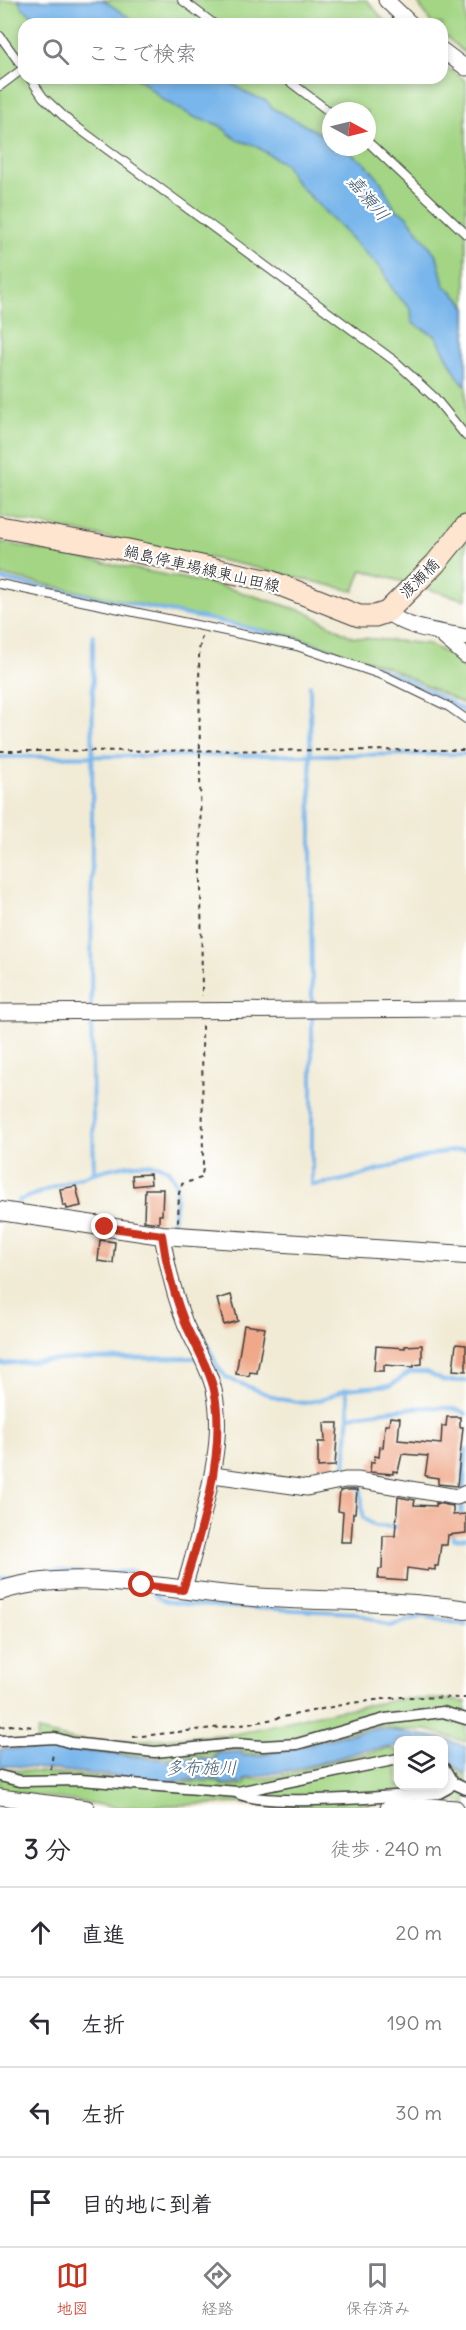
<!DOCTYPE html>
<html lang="ja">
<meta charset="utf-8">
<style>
:root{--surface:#fff;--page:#f7f7f7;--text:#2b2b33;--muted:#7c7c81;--line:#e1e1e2;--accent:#c8321e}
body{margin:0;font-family:Delius,"Klee One",sans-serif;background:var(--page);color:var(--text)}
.controls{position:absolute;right:18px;bottom:18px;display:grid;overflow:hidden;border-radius:12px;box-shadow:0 3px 9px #0003}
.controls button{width:54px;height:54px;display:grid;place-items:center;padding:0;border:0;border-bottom:2px solid var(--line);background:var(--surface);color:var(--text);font:30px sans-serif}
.compass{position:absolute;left:322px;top:102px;width:54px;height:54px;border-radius:50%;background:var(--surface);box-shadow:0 3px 9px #0003;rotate:97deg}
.stop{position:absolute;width:18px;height:18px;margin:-14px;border:4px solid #c8321e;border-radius:50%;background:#fff}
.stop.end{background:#c8321e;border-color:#fff;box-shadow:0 2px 6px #0008}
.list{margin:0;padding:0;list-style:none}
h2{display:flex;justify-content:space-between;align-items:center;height:78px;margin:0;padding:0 24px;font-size:26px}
h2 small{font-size:20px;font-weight:400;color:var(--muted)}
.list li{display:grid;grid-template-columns:39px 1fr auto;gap:18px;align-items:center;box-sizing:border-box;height:90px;padding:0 24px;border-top:2px solid var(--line)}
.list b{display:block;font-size:22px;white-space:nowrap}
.list em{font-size:20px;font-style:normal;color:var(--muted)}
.icon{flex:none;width:33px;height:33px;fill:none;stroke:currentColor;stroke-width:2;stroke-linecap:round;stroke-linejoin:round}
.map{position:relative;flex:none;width:466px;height:1808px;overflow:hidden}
.search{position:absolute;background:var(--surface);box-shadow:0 3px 9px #0003;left:18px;right:18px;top:18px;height:66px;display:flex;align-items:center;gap:15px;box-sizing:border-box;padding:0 21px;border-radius:18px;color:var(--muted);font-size:22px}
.sheet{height:438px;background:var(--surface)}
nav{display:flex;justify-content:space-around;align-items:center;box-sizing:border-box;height:84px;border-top:2px solid var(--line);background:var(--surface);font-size:16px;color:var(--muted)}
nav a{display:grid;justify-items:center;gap:3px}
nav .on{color:var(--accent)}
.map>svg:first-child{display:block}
.green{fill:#a3d584;stroke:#607850;stroke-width:1.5;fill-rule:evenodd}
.water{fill:#78b6eb;stroke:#4a6984;stroke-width:1.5}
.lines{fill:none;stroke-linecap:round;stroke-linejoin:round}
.stream{stroke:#78b6eb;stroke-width:4}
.building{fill:#efa98a}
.service-casing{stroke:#3c3b38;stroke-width:10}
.pedestrian-casing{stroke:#3c3b38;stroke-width:13}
.minor-casing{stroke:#3c3b38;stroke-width:17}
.tertiary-casing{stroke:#3c3b38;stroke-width:20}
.secondary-casing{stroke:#3c3b38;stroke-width:23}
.path{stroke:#3c3b38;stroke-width:2;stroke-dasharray:4.5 4.5;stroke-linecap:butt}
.service{stroke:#fff;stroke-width:8}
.pedestrian{stroke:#fff;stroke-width:10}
.minor{stroke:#fff;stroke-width:15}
.tertiary{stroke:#fff;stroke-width:18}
.secondary{stroke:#fde5d0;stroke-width:21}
.route{stroke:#c8321e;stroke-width:8}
.labels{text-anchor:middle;stroke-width:4.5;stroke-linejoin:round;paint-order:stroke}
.street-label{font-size:16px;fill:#1c1c1c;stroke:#fff}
.water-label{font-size:18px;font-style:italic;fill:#415a6f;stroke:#fff}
</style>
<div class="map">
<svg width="466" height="1808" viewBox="0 0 466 1808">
<rect width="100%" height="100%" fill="#fff"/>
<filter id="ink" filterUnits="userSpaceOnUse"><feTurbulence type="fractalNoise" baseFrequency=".0167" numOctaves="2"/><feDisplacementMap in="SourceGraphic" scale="12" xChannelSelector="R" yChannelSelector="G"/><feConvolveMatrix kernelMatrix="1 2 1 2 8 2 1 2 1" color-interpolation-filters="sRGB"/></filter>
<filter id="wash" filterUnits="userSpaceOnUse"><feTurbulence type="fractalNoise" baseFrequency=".008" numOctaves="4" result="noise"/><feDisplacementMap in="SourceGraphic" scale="24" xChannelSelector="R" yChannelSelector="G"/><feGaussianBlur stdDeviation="1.35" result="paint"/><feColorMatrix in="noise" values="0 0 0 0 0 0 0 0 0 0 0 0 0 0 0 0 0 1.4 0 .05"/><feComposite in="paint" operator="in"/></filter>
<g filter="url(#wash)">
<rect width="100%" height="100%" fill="#f1ebd5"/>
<!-- green -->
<g class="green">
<path d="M 0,0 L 367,0 L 387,24 L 24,24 L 24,78 L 442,78 L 442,64 L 466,81 L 466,600 L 362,570 L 354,591 L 244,565 L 0,516 ZM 331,111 L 367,111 L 367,147 L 331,147 Z"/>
<polygon points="416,0 466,0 466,54 442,33 442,24 432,24"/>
<polygon points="0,542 221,586 306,612 352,637 429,644 453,657 466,670 466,705 387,667 297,637 0,575"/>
<polygon points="401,1699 441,1699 466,1702 466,1742 427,1730 399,1730 377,1725 261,1754 246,1754 241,1749 218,1750 213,1756 174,1758 80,1750 64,1745 35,1746 38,1731 75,1740 110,1742 236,1734 314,1715"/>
<path d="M 388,1749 L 398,1750 L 398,1786 L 444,1786 L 444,1761 L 466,1776 L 466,1806 L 460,1802 L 435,1799 L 320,1807 L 239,1803 L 116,1807 L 0,1790 L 0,1769 L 172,1783 L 217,1781 L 223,1786 L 244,1785 L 248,1779 C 273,1780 294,1772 318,1765 C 341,1758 365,1754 388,1749 Z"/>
</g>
<!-- water -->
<g class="water">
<path d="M 18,0 L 103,0 L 139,24 C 110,24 30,33 18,0 Z"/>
<polygon points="134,78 224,78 248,94 267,101 272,108 327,137 331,140 331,147 341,147 366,164 381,182 395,209 406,215 437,256 444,285 462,301 466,309 466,386 458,377 436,336 412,323 411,309 394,292 382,270 294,180 286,165 254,145 237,140 219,125 196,118 163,100 142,81"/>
<polygon points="376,1728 442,1738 466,1747 466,1774 444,1758 444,1740 398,1740 398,1746 362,1751 297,1769 247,1778 242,1783 223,1784 215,1779 166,1781 14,1766 0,1766 0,1749 64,1749 166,1760 214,1759 218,1753 241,1752 244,1756 260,1756"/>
</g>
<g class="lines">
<!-- stream -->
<g class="stream">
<path d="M 0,579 C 156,613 328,626 466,712"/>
<polyline points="310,685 312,1005"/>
<polyline points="0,757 466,754"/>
<polyline points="91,1007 93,635"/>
<path d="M 312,1013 L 312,1185 C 363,1181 415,1153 466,1149"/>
<polyline points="91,1014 94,1173"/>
<path d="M 18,1201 C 48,1190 140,1148 168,1170 C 170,1172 174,1179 175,1182 C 179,1190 173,1217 172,1227"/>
<polyline points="183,1293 191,1318 209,1346 217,1366 227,1378 279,1399 304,1403 324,1399 346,1389 391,1385 410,1372 427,1372 444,1381 466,1381"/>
<polyline points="0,1364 75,1359 198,1358"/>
<polyline points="346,1389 349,1410 345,1470 350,1476"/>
<path d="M 349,1416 C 374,1413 448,1399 466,1414"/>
<polyline points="359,1486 361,1489 363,1518 375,1526 398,1527"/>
<polyline points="463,1491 466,1449"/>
<polyline points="461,1518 462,1498"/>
<polyline points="452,1532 453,1539 466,1538"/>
<polyline points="101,1573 135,1571 141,1578"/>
<polyline points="0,1578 53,1570 79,1572"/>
<path d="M 153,1593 C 161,1603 179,1603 191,1605 L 357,1613 L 390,1626 L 423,1616 L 466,1625"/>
</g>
</g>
<g id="blocks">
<!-- building -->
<g class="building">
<polygon points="150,1174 151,1184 133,1186 132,1175"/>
<polygon points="76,1186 81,1206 67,1209 66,1205 63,1206 60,1189"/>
<polygon points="145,1189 163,1189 162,1215 159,1215 159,1223 144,1221"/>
<polygon points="100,1240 115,1242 113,1263 98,1261"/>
<polygon points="231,1295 238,1321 224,1325 217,1299"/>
<polygon points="244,1325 265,1328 257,1373 250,1372 249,1376 236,1374"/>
<polygon points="456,1344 466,1345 466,1371 453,1370"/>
<polygon points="422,1345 422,1364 414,1365 414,1367 384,1365 384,1371 374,1371 376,1346 405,1348 405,1346"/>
<polygon points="390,1417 400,1418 398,1440 441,1444 442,1426 446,1426 447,1417 460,1417 460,1427 463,1427 457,1486 438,1484 438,1478 425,1476 428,1456 402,1454 398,1472 393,1471 393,1474 370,1472 371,1462 374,1462 375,1456 379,1457 380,1447 383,1448 385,1425 389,1425"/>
<polygon points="324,1423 338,1423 335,1466 318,1467 318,1442 325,1442"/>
<polygon points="346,1490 357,1490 355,1513 353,1513 351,1542 341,1542 343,1512 338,1511 340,1491"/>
<polygon points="398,1497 415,1500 414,1505 436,1506 436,1503 453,1506 453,1515 466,1514 466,1533 448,1535 447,1545 441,1545 438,1566 435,1566 435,1570 428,1569 428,1571 407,1568 406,1581 378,1579 379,1569 382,1569 383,1536 395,1536"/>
</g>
</g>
</g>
<g filter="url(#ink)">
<use href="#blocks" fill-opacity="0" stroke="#3c3b38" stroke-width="1.5"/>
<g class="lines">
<defs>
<g id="service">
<polyline points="182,0 214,24"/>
<polyline points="0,36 24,69"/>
<polyline points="30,78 43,97 70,122 396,362 435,398 466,436"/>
<polyline points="285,78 331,113"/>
<polyline points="0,86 24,68"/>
<polyline points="367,141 466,234"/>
<polyline points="0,584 297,646 385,676 449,707 466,719"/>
</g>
<g id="pedestrian">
<polyline points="0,1741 55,1738 72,1743 155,1752 235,1744 263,1746 297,1744 385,1719 443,1712 466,1719"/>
<polyline points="444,1768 453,1783 466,1789"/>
<polyline points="0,1776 20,1781 80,1780 238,1792 398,1759"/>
<path d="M 238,1793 C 263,1808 402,1795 439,1793 L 448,1788 L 453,1783"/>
</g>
<g id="minor">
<polyline points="386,0 411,24"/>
<polyline points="442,50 466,68"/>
<path d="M 387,612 C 409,630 439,631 466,637"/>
<polyline points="439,633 466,656"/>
<polyline points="0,1012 466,1009"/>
<path d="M 162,1235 C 167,1265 174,1295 185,1323 C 195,1346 208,1366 214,1390 C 222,1427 215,1462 207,1498 C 200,1530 193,1560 183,1590"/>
<polyline points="213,1475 307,1488 345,1480 357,1480 457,1497 466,1493"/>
<polyline points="0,1797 87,1808"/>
<polyline points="388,1808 429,1806 456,1808"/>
</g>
<g id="tertiary">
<polyline points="0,1211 162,1235 466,1255"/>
<path d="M 0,1591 C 76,1566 173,1592 253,1597 C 324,1602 396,1599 466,1610"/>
</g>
<polyline id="secondary" points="0,527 128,550 270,581 359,616 375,616 387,612 435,564 466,526"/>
</defs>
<!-- service casing -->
<use href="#service" class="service-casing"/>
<!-- pedestrian casing -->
<use href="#pedestrian" class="pedestrian-casing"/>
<!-- minor casing -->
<use href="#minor" class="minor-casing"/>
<!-- tertiary casing -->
<use href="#tertiary" class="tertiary-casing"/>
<!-- secondary casing -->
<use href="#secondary" class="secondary-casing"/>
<!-- path -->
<g class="path">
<polyline points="202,636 199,650 202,996"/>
<polyline points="0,751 466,750"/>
<polyline points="178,1222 179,1193 182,1184 201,1178 203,1169 202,1025"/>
<polyline points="0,1727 10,1725 36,1727"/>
<polyline points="133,1737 249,1724 351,1703 401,1697 466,1698"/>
<polyline points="51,1769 53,1751"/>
</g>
<!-- service -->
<use href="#service" class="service"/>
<!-- pedestrian -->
<use href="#pedestrian" class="pedestrian"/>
<!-- minor -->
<use href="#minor" class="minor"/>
<!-- tertiary -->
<use href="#tertiary" class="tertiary"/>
<!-- secondary -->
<use href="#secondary" class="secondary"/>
</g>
</g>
<g class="lines" filter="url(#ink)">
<!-- route -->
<path class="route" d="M 105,1227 L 162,1235 C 166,1265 174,1295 185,1323 C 195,1346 208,1365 214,1390 C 227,1450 201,1533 183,1590 L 142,1585"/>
</g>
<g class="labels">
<!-- street labels -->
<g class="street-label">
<text transform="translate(202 568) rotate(13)" y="6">鍋島停車場線東山田線</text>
<text transform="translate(419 578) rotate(-45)" y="6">渡瀬橋</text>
</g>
<!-- water labels -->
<g class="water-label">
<text transform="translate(368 198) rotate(50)" y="6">嘉瀬川</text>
<text x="201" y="1774">多布施川</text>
</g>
</g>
</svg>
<div class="controls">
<button><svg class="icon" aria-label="layers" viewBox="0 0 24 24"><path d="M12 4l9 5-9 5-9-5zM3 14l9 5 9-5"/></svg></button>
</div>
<svg class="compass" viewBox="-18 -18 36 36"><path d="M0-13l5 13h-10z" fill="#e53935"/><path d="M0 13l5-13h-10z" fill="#7c7c81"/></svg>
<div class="stop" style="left:142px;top:1585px"></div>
<div class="stop end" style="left:105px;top:1227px"></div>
<div class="search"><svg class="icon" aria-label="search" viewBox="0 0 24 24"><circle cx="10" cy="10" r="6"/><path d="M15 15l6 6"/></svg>ここで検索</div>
</div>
<section class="sheet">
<h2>3 分<small>徒歩 · 240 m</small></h2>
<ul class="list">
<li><svg class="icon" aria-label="ahead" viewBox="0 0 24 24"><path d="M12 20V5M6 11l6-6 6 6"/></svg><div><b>直進</b></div><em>20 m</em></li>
<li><svg class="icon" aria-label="left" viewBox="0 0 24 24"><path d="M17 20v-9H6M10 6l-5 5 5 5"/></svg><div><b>左折</b></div><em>190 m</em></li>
<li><svg class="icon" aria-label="left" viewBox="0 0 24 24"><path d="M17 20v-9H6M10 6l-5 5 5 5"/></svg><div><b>左折</b></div><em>30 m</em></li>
<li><svg class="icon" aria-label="arrive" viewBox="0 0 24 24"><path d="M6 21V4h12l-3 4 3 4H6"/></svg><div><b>目的地に到着</b></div></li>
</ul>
</section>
<nav>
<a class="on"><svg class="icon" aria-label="map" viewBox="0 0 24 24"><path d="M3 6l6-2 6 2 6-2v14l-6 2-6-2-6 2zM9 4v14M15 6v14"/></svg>地図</a>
<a><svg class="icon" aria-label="directions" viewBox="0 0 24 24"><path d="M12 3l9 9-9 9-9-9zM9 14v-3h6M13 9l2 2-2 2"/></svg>経路</a>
<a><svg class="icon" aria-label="saved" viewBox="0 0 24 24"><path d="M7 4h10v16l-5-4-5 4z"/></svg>保存済み</a>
</nav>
